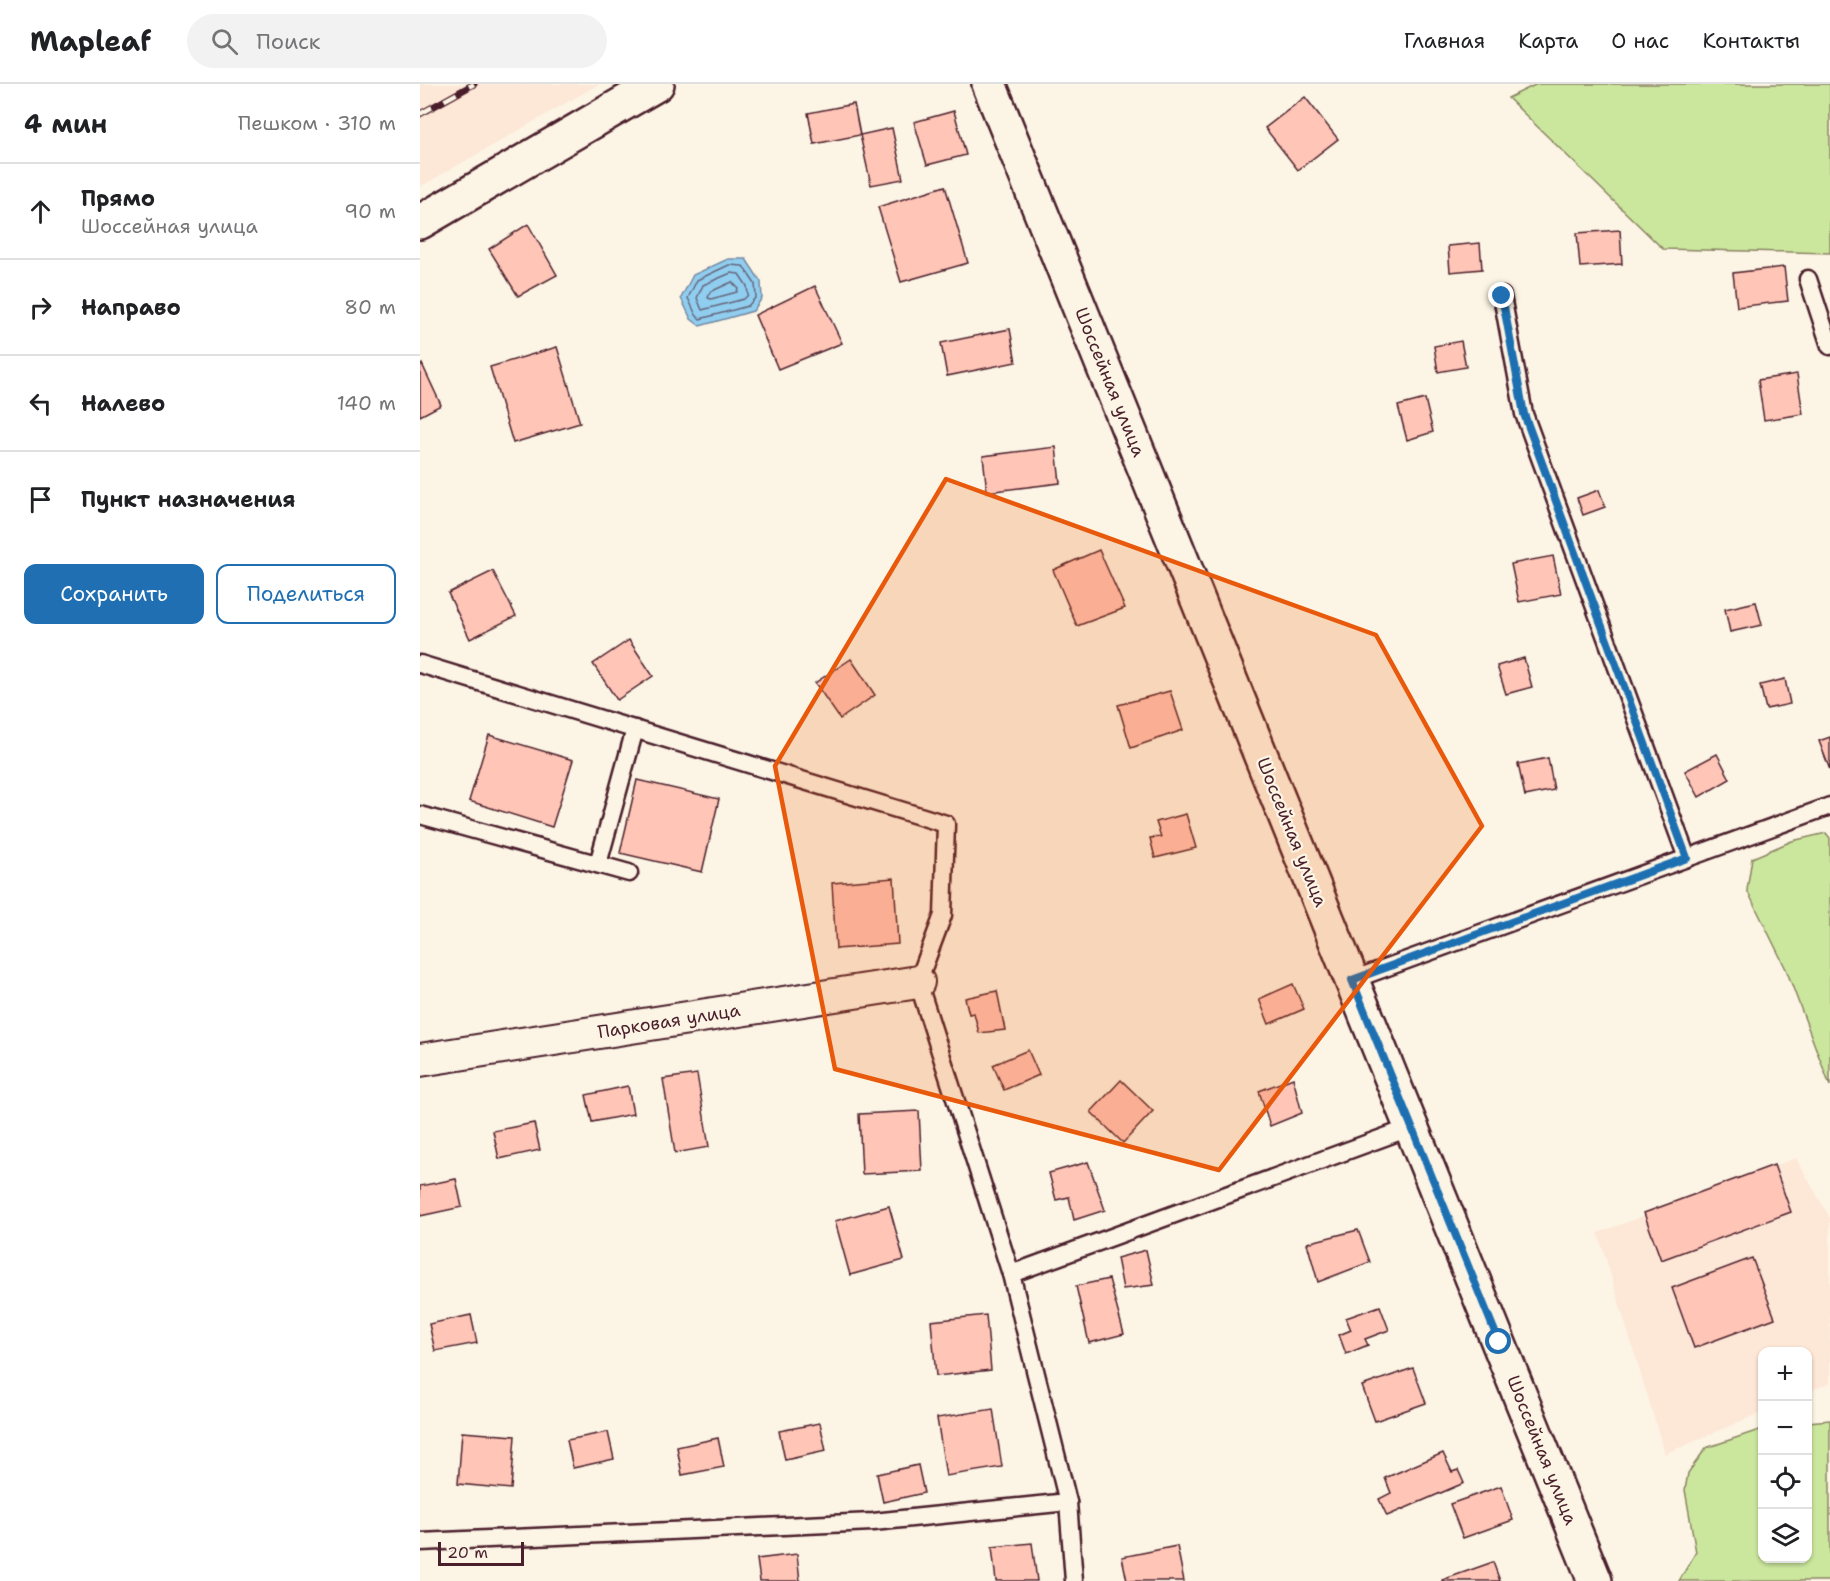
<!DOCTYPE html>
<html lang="ru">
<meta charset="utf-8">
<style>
:root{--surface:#fff;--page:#f2f2f2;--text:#202124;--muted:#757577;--line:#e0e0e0;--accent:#1f6fb2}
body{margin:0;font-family:"Shantell Sans",sans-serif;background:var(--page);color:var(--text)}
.controls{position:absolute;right:18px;bottom:18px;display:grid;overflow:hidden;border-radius:12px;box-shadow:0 2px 4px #0004}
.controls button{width:54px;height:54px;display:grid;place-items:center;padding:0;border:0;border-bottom:2px solid var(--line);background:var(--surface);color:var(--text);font:30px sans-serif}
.scale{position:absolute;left:18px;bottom:15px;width:86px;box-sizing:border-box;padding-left:6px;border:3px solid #4a1f2b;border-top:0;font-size:16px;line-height:21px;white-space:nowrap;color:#4a1f2b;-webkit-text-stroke:4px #fcf5e5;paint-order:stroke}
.stop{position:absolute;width:18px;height:18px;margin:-14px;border:4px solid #1f6fb2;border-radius:50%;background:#fff}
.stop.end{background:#1f6fb2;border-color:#fff;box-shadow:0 2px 6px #0008}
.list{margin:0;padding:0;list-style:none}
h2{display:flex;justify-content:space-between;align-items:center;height:78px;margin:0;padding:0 24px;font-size:26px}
h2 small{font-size:20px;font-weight:400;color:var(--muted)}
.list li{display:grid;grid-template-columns:39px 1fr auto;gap:18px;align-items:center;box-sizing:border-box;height:96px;padding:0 24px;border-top:2px solid var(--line)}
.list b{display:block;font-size:22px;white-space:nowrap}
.list p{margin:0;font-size:20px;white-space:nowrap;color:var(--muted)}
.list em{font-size:20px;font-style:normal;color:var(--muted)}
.actions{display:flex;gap:12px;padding:18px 24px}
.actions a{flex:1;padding:14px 0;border:2px solid var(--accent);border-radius:12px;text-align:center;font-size:21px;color:var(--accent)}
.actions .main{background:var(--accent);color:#fff}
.icon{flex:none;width:33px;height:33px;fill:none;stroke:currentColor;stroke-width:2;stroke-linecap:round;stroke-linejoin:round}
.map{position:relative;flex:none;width:1410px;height:1497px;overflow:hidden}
header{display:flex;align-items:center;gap:36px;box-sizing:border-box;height:84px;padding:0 30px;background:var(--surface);border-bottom:2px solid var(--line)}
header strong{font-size:28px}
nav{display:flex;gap:33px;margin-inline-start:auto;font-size:21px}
.search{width:420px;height:54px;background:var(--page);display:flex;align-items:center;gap:15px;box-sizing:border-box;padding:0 21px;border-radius:33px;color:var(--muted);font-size:22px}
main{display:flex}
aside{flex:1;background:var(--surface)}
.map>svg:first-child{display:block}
.built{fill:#fde7d7}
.green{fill:#cbe79d;stroke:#8a8364;stroke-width:1.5}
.water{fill:#90cef0;stroke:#7488a1;stroke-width:1.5}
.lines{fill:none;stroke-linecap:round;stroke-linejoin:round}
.shore{stroke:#66657a;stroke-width:1.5}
.building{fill:#ffc5b7;stroke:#4a1f2b;stroke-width:1.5}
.service-casing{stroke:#4a1f2b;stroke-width:21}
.minor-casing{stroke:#4a1f2b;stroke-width:36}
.tertiary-casing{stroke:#4a1f2b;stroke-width:38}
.service{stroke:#fcf5e5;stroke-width:16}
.minor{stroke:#fcf5e5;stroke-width:32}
.tertiary{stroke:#fcf5e5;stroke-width:33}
.rail-casing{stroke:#4a1f2b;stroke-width:7}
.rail{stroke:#fcf5e5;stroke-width:4.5;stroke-dasharray:14;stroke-linecap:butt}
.route{stroke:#1f6fb2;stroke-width:8}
.marked{fill:#e8590c;fill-opacity:0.2;stroke:#e8590c;stroke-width:4.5;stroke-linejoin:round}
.labels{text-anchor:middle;stroke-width:4.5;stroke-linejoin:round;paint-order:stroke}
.street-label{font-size:18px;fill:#4a1f2b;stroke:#fcf5e5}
</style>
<header>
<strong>Mapleaf</strong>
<div class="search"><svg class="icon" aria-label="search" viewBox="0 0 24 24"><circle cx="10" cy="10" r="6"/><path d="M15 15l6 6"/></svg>Поиск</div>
<nav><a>Главная</a><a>Карта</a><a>О нас</a><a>Контакты</a></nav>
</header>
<main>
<aside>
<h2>4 мин<small>Пешком · 310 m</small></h2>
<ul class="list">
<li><svg class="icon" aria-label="ahead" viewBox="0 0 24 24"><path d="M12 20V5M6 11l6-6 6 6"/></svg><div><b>Прямо</b><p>Шоссейная улица</p></div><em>90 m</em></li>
<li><svg class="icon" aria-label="right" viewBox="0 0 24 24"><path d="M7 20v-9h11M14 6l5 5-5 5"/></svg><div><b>Направо</b></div><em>80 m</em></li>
<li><svg class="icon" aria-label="left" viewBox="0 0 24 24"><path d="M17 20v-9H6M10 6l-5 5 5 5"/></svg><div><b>Налево</b></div><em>140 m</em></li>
<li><svg class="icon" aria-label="arrive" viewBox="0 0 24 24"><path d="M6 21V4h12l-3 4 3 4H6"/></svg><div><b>Пункт назначения</b></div></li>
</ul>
<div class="actions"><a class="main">Сохранить</a><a>Поделиться</a></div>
</aside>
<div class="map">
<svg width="1410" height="1497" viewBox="0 0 1410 1497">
<rect width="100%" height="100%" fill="#fcf5e5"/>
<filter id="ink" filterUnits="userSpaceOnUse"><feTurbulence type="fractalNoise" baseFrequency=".0167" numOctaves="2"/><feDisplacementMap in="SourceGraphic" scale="12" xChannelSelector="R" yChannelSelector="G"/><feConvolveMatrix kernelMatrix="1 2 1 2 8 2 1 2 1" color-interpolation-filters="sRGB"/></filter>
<g filter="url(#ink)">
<!-- built -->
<g class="built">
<polygon points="0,0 179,0 0,103"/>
<polygon points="1376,1074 1410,1134 1410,1299 1388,1308 1388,1268 1342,1268 1342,1328 1245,1370 1178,1149"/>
</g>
<!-- green -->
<g class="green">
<polygon points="1117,0 1410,0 1410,169 1243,165 1088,14"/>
<polygon points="1406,749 1410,754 1410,1002 1366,885 1327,806 1332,774 1372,757"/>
<polygon points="1410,1336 1410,1497 1259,1497 1276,1468 1265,1406 1268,1389 1286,1364 1342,1345 1342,1474 1388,1474 1388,1338"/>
</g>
<!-- water -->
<polygon class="water" points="308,175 326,175 341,198 342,214 333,227 280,242 271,235 261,214 273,191"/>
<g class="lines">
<!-- shore -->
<g class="shore">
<polygon points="309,181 323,182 335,200 336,213 328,222 280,235 276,231 268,214 277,196"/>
<polygon points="311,189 319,190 327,202 328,211 324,215 282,226 277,214 283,201"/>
<polygon points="312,198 318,204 317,208 291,215 288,214 290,208"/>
</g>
</g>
<!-- building -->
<g class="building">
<polygon points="885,13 918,55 878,86 845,44"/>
<polygon points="434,20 440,51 394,60 388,29"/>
<polygon points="534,27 546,71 507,81 494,38"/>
<polygon points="472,44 483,95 451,101 440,51"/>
<polygon points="525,102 548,179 481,198 458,123"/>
<polygon points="108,140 137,191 98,212 69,165"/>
<polygon points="1200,146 1202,180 1160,183 1157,149"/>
<polygon points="1060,159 1062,185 1030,188 1028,162"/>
<polygon points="1364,183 1368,217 1317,223 1313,189"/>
<polygon points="395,202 422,259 358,285 335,231"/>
<polygon points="590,245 596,278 527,292 521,259"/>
<polygon points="1041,257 1046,283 1018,288 1014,262"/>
<polygon points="137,263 160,339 93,359 70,283"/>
<polygon points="2,280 21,321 0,332 0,282"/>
<polygon points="1377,290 1383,330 1344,336 1338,296"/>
<polygon points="1005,315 1013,348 987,356 978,322"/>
<polygon points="636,363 640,399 567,408 563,372"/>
<polygon points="1179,406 1185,423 1163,431 1157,414"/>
<polygon points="679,466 705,524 657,542 633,486"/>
<polygon points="1133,472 1141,510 1099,518 1091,480"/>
<polygon points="73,487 96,532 50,555 28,509"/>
<polygon points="1336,518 1342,541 1310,548 1305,525"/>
<polygon points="209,556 233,592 197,616 173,580"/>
<polygon points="1104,574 1112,603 1086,610 1077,582"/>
<polygon points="431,575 455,611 420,635 395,599"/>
<polygon points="1365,595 1370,620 1346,625 1340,601"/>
<polygon points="750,607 763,646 711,664 698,621"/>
<polygon points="69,651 153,676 132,743 49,717"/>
<polygon points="1410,653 1410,686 1399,657"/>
<polygon points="1297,670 1310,695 1279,713 1265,687"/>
<polygon points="1128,674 1134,706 1105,712 1098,680"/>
<polygon points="217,696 299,715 282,788 200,769"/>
<polygon points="766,730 776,764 735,774 730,754 741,753 736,738"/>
<polygon points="474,794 478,860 416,865 412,799"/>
<polygon points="873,900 884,925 849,940 839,915"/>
<polygon points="577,907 585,946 559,949 554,929 549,930 545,914"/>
<polygon points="608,966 619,991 584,1006 573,981"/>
<polygon points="277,990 289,1063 255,1069 243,995"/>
<polygon points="873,994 882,1029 850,1042 839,1007"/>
<polygon points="701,996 733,1027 703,1059 671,1028"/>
<polygon points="208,1002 213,1030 172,1038 166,1011"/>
<polygon points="499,1027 502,1087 442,1090 439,1030"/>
<polygon points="114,1039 120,1066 79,1075 73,1047"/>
<polygon points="668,1078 685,1126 654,1136 649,1113 636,1116 629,1089"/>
<polygon points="1354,1081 1371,1128 1241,1176 1224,1129"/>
<polygon points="36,1095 42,1123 0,1132 0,1102"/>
<polygon points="469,1122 484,1176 430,1191 415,1137"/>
<polygon points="938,1146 950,1178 898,1198 887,1159"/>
<polygon points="726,1166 734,1201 703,1205 697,1174"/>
<polygon points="1332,1174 1355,1234 1274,1264 1252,1204"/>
<polygon points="689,1195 704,1250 669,1259 656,1202"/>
<polygon points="960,1222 969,1246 945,1255 948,1261 926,1270 919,1251 931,1246 926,1234"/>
<polygon points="51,1231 57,1259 15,1267 9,1240"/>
<polygon points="566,1231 571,1286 516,1292 511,1237"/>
<polygon points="993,1284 1006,1319 955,1337 942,1302"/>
<polygon points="573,1325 582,1383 526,1392 517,1334"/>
<polygon points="400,1339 406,1367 365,1376 359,1347"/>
<polygon points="42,1348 95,1352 91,1405 38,1400"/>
<polygon points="188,1348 194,1375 153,1384 147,1356"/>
<polygon points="298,1354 304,1383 262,1391 257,1363"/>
<polygon points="1023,1369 1032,1388 1038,1386 1044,1399 967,1432 959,1415 971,1409 965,1394"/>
<polygon points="498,1381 504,1409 463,1418 457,1390"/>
<polygon points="1081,1402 1093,1436 1043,1454 1030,1420"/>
<polygon points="612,1459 617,1497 576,1497 572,1463"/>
<polygon points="757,1462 764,1497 707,1497 702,1473"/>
<polygon points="377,1470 380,1497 340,1497 337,1475"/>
<polygon points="1073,1478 1080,1497 1022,1497 1022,1496"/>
</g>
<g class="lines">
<defs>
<g id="service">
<polyline points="1388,195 1410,262"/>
<polyline points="1082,212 1104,330 1267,774"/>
<polyline points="0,580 526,740 523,831 498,898 591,1190"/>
<polyline points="0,731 209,789"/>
<polyline points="178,780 215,645"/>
<polyline points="932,896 1410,722"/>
<polyline points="648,1418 654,1497"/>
<polyline points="0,1458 453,1438 648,1418 591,1190 992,1043"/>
</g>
<polyline id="minor" points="0,976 498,898"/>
<g id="tertiary">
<polyline points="569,0 1175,1497"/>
<polyline points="0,138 237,0"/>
</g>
</defs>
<!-- service casing -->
<use href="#service" class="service-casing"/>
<!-- minor casing -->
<use href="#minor" class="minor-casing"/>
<!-- tertiary casing -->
<use href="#tertiary" class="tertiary-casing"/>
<!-- service -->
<use href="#service" class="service"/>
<!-- minor -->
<use href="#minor" class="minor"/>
<!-- tertiary -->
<use href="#tertiary" class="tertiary"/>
<defs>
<polyline id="rail" points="0,30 54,0"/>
</defs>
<!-- rail casing -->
<use href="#rail" class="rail-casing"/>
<!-- rail -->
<use href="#rail" class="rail"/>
</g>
</g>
<g class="lines" filter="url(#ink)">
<!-- route -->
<polyline class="route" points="1079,1258 932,896 1267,774 1104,330 1082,212"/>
</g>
<!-- marked area -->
<path class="marked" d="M 526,395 L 956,551 L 1062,742 L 799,1086 L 415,985 L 355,682 Z"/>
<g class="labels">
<!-- street labels -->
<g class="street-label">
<text transform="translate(690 298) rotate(68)" y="6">Шоссейная улица</text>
<text transform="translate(872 748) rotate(68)" y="6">Шоссейная улица</text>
<text transform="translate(249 937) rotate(-9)" y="6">Парковая улица</text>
<text transform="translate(1122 1366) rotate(68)" y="6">Шоссейная улица</text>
</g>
</g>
</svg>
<div class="controls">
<button>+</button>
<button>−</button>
<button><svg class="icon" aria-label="locate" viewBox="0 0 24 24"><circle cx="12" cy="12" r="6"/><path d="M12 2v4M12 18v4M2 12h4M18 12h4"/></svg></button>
<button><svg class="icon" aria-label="layers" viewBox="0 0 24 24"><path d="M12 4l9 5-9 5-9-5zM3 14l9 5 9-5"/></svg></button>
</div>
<div class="scale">20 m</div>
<div class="stop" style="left:1079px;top:1258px"></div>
<div class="stop end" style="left:1082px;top:212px"></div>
</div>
</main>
